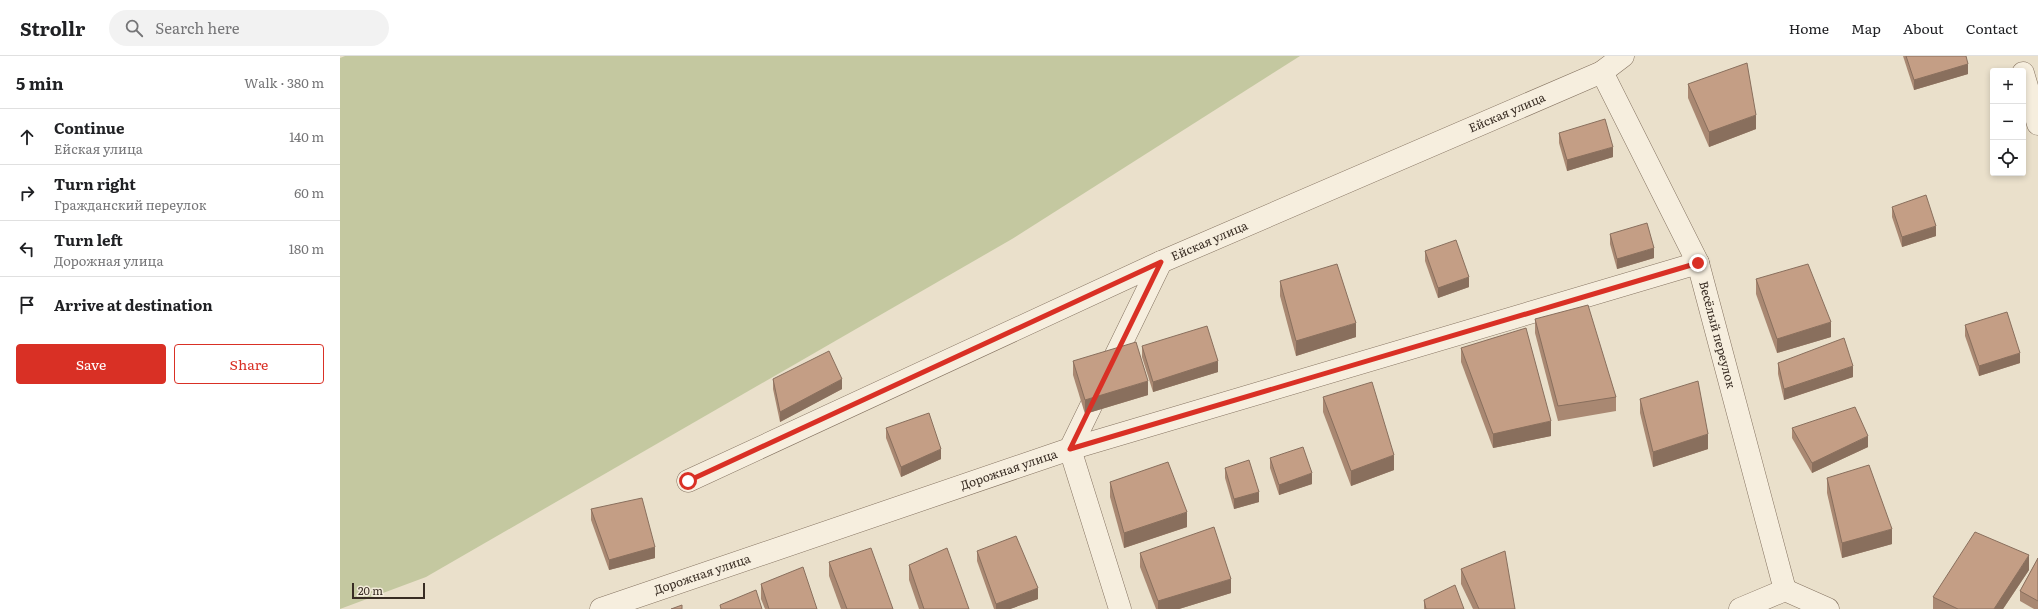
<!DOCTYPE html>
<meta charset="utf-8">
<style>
:root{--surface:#fff;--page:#f2f2f2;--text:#202124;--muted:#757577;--line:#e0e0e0;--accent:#d93025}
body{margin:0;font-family:Literata,serif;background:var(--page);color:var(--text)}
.controls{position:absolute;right:12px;top:12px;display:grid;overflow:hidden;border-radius:4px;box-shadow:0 2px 6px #0003}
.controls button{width:36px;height:36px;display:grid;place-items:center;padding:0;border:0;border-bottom:1px solid var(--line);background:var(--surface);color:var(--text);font:20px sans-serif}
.scale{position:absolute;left:12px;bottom:10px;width:73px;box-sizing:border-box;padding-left:4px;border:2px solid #382c23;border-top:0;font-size:11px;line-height:14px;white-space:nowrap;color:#382c23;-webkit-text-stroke:3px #f3ebda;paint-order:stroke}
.stop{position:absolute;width:12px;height:12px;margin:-9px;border:3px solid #d93025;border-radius:50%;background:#fff}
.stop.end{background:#d93025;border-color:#fff;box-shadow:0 1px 4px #0008}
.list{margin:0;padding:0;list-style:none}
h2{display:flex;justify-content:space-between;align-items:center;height:52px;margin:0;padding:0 16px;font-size:17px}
h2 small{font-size:13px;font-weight:400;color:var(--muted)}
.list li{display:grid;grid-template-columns:26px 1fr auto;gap:12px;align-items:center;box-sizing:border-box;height:56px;padding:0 16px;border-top:1px solid var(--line)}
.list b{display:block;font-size:15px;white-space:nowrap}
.list p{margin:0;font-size:13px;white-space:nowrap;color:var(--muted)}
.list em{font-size:13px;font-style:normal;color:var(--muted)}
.actions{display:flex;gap:8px;padding:12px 16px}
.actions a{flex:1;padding:9px 0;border:1px solid var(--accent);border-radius:4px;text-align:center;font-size:14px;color:var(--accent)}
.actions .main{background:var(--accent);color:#fff}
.icon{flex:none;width:22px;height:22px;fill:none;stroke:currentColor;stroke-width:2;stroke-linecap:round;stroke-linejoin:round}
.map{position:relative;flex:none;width:1698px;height:553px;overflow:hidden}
header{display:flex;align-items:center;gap:24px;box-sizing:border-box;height:56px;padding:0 20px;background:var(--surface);border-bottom:1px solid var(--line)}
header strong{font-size:19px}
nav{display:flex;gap:22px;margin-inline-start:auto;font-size:14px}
.search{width:280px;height:36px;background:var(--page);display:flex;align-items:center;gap:10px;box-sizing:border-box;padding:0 14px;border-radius:22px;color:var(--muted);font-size:15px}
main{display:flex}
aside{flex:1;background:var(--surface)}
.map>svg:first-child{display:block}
.green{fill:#c4c8a0}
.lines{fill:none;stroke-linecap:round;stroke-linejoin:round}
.minor-casing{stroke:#857361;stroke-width:23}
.minor{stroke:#f6eede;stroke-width:22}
.wall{fill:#a98872}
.shaded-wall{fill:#896f5d}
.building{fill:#c49e85;stroke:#896f5d}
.route{stroke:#d93025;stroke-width:5}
.labels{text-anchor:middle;stroke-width:3;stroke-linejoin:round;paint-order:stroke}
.street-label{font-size:12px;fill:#382c23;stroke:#f3ebda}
</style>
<header>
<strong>Strollr</strong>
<div class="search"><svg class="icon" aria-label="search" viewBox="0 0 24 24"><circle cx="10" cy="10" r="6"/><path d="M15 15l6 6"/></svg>Search here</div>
<nav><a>Home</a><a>Map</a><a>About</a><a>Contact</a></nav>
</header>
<main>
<aside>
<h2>5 min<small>Walk · 380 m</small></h2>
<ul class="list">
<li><svg class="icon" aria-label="ahead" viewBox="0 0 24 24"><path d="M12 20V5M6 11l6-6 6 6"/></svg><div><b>Continue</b><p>Ейская улица</p></div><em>140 m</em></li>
<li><svg class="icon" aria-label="right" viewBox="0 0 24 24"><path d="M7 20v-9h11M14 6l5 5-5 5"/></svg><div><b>Turn right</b><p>Гражданский переулок</p></div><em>60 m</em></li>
<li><svg class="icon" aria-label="left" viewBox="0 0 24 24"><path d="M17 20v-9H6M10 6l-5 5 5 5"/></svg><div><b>Turn left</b><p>Дорожная улица</p></div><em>180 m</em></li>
<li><svg class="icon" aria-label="arrive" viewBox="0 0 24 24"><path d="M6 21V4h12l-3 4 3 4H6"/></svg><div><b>Arrive at destination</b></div></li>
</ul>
<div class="actions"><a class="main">Save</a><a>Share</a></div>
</aside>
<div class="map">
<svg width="1698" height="553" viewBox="0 0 1698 553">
<rect width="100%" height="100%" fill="#eae0cb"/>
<!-- green -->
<polygon class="green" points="5,0 960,0 672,183 86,521 0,553 0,2"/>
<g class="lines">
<defs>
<g id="minor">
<path id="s1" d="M 1262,16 L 1358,207 L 1445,534"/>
<polyline points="1683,17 1698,68"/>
<path id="s2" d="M 348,425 L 821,206 L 1262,16 L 1283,0"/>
<path id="s3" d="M 261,553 L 730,393 L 1358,207"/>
<polyline points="780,553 730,393 821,206"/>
<polyline points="1400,553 1445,534 1488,553"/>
</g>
</defs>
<!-- minor casing -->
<use href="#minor" class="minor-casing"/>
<!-- minor -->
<use href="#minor" class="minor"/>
</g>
<!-- wall -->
<g class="wall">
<polygon points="1563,0 1626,0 1628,18 1574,34"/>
<polygon points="1348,28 1416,73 1369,91 1348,42"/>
<polygon points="1219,77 1273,101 1227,115 1219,87"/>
<polygon points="1552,151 1596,180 1562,191 1552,161"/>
<polygon points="1270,178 1314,202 1277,213 1270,188"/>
<polygon points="1085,195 1129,231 1098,242 1085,205"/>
<polygon points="1416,223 1491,281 1437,297 1416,238"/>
<polygon points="940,225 1016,281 956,300 940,240"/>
<polygon points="1195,263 1276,341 1276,355 1218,365 1195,277"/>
<polygon points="1625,269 1680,307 1639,320 1625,280"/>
<polygon points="802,290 878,316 813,336 802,301"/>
<polygon points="1121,292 1211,380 1153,392 1121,306"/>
<polygon points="733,305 808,339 745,358 733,319"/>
<polygon points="1438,307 1513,321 1444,344 1438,318"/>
<polygon points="433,323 502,333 440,366 433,333"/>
<polygon points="983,341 1054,414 1011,430 983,356"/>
<polygon points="1300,343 1368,393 1313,411 1300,357"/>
<polygon points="546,372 601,403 561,421 546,382"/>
<polygon points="1452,372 1528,391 1472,417 1452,382"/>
<polygon points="930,402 972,428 939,439 930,412"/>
<polygon points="885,412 919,446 894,453 885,422"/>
<polygon points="1487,422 1552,488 1502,502 1487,437"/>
<polygon points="770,426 847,471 784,492 770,441"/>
<polygon points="251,453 315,502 269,514 251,464"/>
<polygon points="637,495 698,543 670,553 654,553 637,505"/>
<polygon points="800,497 891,537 839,553 816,553 800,511"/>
<polygon points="1698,502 1698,553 1694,553 1680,545 1680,535"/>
<polygon points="489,506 553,553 501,553 489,520"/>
<polygon points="569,509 629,553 579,553 569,524"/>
<polygon points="1121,513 1175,553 1133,553 1121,528"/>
<polygon points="1689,514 1663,553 1593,553 1593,541"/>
<polygon points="421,528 477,553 425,553 421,543"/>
<polygon points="1084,544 1124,553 1084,553"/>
</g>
<!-- shaded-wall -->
<g class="shaded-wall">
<polygon points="1628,8 1628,18 1574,34 1574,24"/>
<polygon points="1416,59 1416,73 1369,91 1369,76"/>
<polygon points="1273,91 1273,101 1227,115 1227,104"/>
<polygon points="1596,170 1596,180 1562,191 1562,181"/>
<polygon points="1314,192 1314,202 1277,213 1277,203"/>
<polygon points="1129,221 1129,231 1098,242 1098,232"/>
<polygon points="1491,266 1491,281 1437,297 1437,283"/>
<polygon points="1016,267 1016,281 956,300 956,285"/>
<polygon points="1680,297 1680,307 1639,320 1639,310"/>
<polygon points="878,305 878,316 813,336 813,326"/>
<polygon points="1513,310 1513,321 1444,344 1444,333"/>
<polygon points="502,323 502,333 440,366 440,356"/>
<polygon points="808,325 808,339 745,358 745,344"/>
<polygon points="1211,365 1211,380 1153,392 1153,378"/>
<polygon points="1368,378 1368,393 1313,411 1313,396"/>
<polygon points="1528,380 1528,391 1472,417 1472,407"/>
<polygon points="601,393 601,403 561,421 561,411"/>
<polygon points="1054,399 1054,414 1011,430 1011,415"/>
<polygon points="972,417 972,428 939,439 939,429"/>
<polygon points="919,436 919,446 894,453 894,443"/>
<polygon points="847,456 847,471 784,492 784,477"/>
<polygon points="1552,473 1552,488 1502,502 1502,487"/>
<polygon points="315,491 315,502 269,514 269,504"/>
<polygon points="1689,499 1689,514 1663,553 1654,553"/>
<polygon points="891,523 891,537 839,553 818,553 818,545"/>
<polygon points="698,532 698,543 670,553 656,553 656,548"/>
</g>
<!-- building -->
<g class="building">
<polygon points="1566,0 1626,0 1628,8 1574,24"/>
<polygon points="1407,7 1416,59 1369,76 1348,28"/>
<polygon points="1265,63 1273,91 1227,104 1219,77"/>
<polygon points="1586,139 1596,170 1562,181 1552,151"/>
<polygon points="1307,167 1314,192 1277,203 1270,178"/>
<polygon points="1116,184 1129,221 1098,232 1085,195"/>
<polygon points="997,208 1016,267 956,285 940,225"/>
<polygon points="1468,208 1491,266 1437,283 1416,223"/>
<polygon points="1248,249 1276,341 1218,350 1195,263"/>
<polygon points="1667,256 1680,297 1639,310 1625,269"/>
<polygon points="867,270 878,305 813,326 802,290"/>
<polygon points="1186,272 1211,365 1153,378 1121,292"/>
<polygon points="1504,282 1513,310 1444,333 1438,307"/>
<polygon points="796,286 808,325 745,344 733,305"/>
<polygon points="489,295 502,323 440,356 433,323"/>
<polygon points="1358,325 1368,378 1313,396 1300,343"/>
<polygon points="1032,326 1054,399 1011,415 983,341"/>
<polygon points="1515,351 1528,380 1472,407 1452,372"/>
<polygon points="589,357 601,393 561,411 546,372"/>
<polygon points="963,391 972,417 939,429 930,402"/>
<polygon points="909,404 919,436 894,443 885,412"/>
<polygon points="828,406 847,456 784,477 770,426"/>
<polygon points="1529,409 1552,473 1502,487 1487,422"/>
<polygon points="302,442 315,491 269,504 251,453"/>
<polygon points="874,471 891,523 818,545 800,497"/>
<polygon points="1635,476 1689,499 1654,553 1618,553 1593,541"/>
<polygon points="676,480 698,532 656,548 637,495"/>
<polygon points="531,492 553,553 507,553 489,506"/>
<polygon points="607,492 629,553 584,553 569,509"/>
<polygon points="1165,495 1175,553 1139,553 1121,513"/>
<polygon points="1698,502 1698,545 1680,535"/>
<polygon points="463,511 477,553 429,553 421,528"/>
<polygon points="1115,529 1124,553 1086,553 1084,544"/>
<polygon points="416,534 422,553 381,553 380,549"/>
<polygon points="342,549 342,553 331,553"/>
</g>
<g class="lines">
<!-- route -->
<polyline class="route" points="348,425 821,206 730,393 1358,207"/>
</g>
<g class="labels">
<!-- street labels -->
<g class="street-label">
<text dy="4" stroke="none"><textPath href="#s2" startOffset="898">Ейская улица</textPath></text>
<text dy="4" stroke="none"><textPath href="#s2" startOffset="574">Ейская улица</textPath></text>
<text dy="4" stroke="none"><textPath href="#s1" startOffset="288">Весёлый переулок</textPath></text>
<text dy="4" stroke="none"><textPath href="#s3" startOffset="431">Дорожная улица</textPath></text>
<text dy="4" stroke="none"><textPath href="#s3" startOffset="107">Дорожная улица</textPath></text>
</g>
</g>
</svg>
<div class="controls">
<button>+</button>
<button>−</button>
<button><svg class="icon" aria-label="locate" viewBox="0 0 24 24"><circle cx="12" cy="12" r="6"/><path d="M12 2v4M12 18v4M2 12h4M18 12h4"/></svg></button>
</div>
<div class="scale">20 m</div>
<div class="stop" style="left:348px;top:425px"></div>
<div class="stop end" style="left:1358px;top:207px"></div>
</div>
</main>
